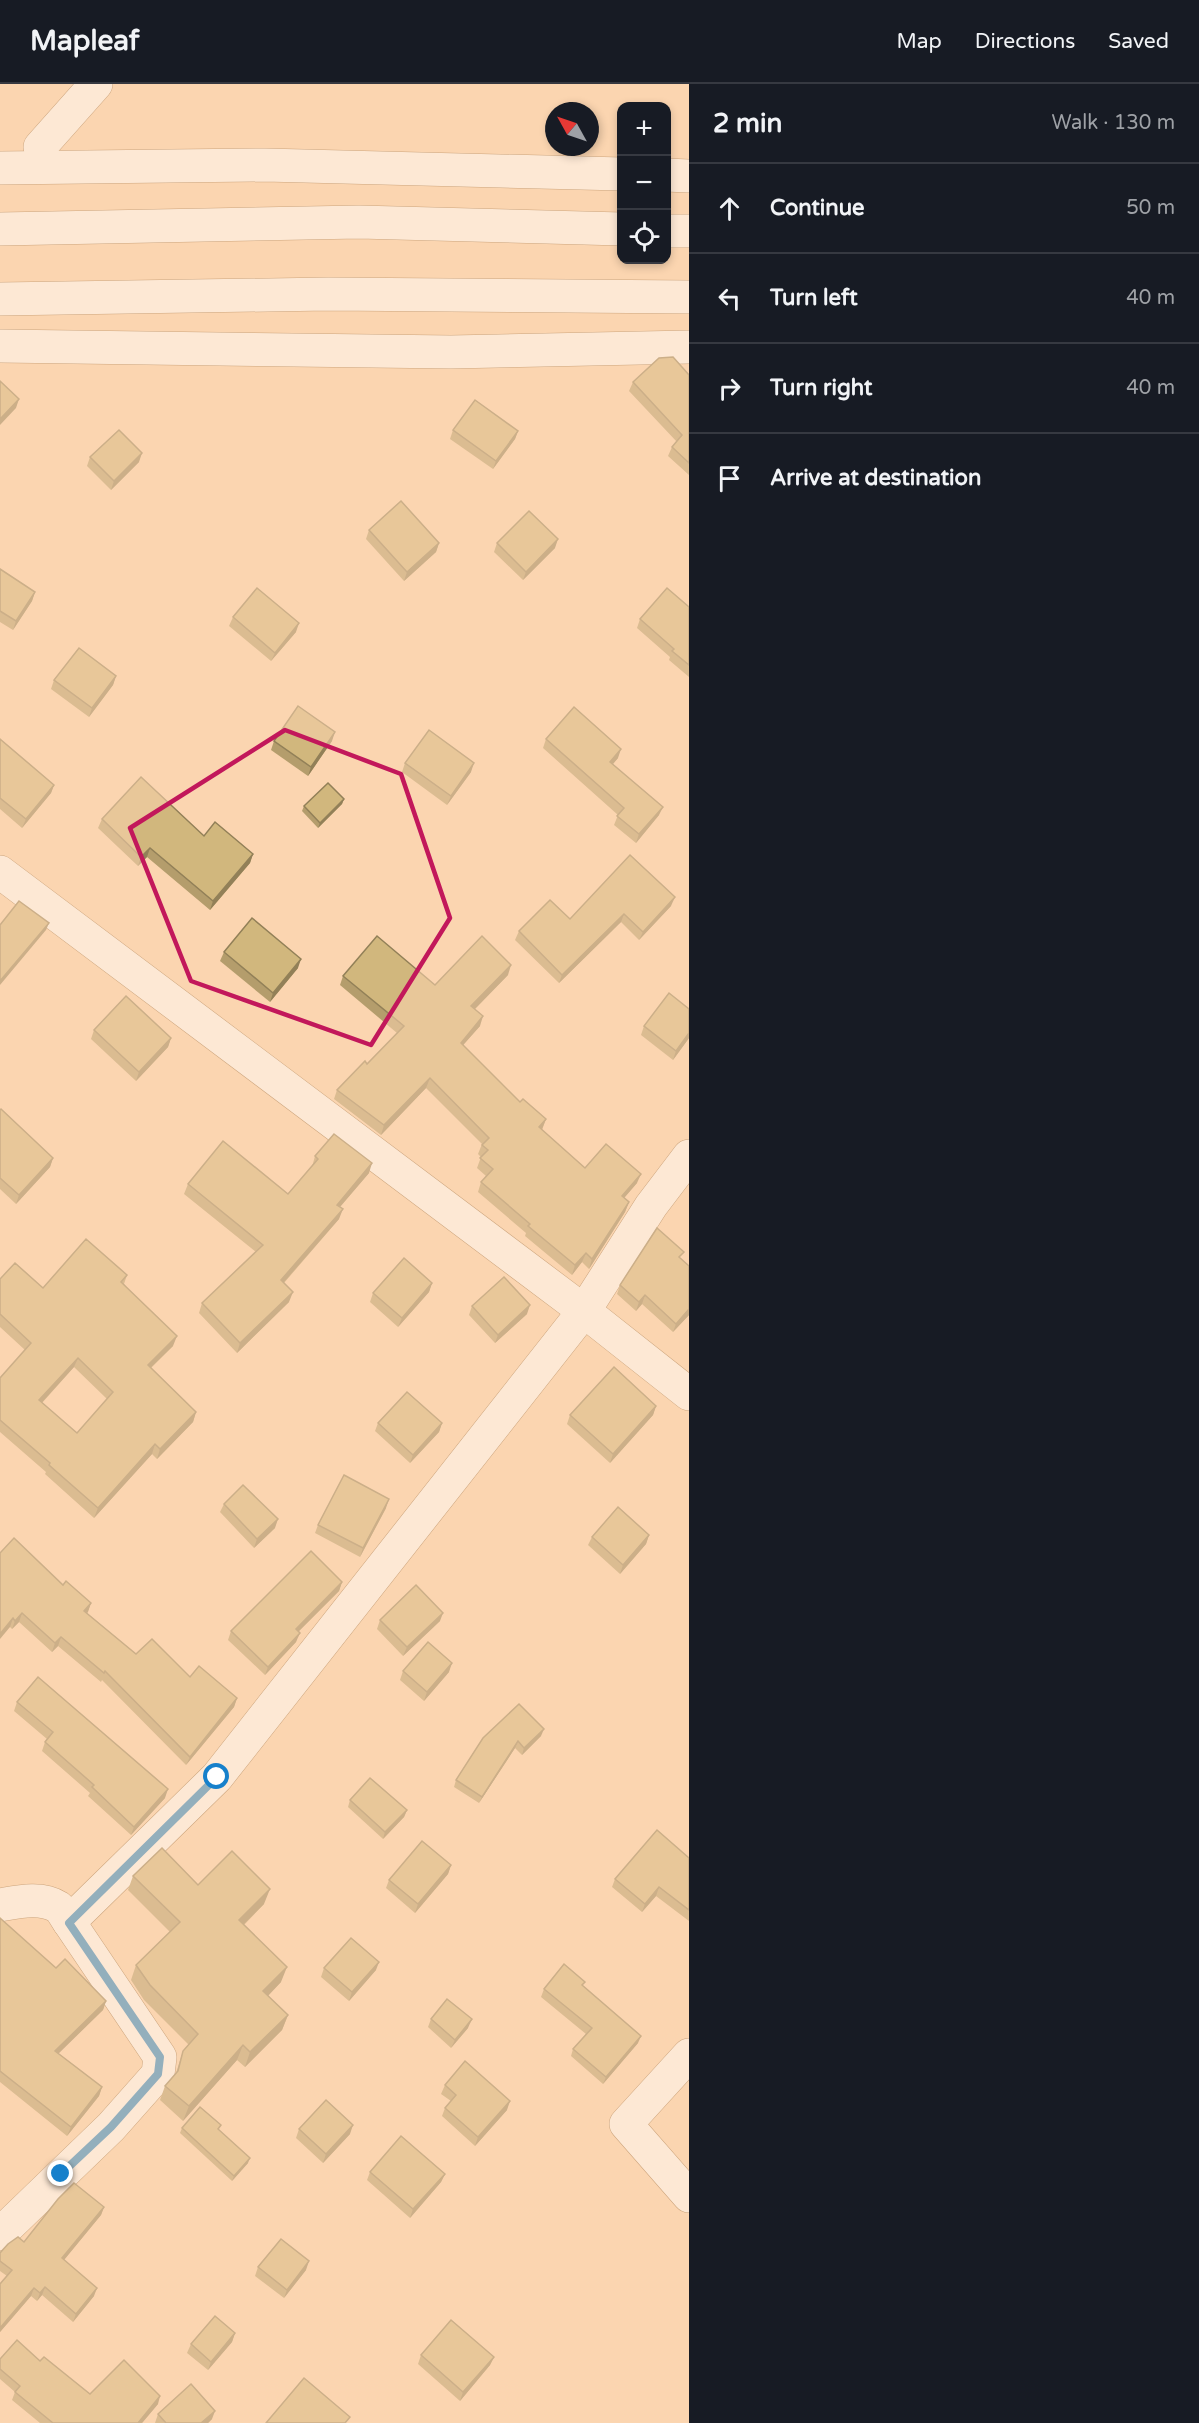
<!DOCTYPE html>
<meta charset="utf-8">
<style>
:root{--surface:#171b24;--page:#20242c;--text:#f1f3f6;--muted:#9ea1a6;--line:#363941}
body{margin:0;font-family:"Varela Round",sans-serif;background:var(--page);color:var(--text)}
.controls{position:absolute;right:18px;top:18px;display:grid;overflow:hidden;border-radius:12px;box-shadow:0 3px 9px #0003}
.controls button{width:54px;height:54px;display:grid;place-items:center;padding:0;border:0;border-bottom:2px solid var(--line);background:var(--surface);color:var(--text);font:30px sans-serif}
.compass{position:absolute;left:545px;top:18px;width:54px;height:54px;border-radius:50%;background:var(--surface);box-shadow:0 3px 9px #0003;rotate:310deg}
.stop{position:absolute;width:18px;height:18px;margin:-14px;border:4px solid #1680cb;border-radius:50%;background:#fff}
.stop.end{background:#1680cb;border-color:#fff;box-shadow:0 2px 6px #0008}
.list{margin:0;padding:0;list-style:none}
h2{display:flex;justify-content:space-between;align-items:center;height:78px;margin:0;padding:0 24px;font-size:26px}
h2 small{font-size:20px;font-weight:400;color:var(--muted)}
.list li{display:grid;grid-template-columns:39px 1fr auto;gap:18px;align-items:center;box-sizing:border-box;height:90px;padding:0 24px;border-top:2px solid var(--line)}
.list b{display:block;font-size:22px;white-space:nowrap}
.list em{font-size:20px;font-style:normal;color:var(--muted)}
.icon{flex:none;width:33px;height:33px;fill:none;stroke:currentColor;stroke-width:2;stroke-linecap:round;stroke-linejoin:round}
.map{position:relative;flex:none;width:689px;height:2339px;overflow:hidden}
header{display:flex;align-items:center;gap:36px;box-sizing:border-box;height:84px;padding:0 30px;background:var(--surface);border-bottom:2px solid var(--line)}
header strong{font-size:28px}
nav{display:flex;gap:33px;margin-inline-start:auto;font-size:21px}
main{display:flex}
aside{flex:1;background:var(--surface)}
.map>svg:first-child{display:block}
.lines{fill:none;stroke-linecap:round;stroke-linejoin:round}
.minor-casing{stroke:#946b3e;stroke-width:34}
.highway-casing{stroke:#946b3e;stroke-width:34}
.minor{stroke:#fff;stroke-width:33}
.highway{stroke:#fff;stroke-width:33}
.wall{fill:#b49d6c;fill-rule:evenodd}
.shaded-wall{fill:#928058}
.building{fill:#d1b77d;stroke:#928058;stroke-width:1.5;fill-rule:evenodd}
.route{stroke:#1680cb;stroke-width:8}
.marked{fill:none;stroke:#c2185b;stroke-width:4.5;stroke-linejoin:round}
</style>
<header>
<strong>Mapleaf</strong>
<nav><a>Map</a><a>Directions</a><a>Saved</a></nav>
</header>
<main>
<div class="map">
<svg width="689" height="2339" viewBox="0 0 689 2339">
<rect width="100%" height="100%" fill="#fbd5b0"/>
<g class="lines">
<defs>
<g id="minor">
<polyline points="40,63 96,0"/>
<polyline points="0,84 265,81 622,90"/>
<polyline points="666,91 689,92"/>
<polyline points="0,262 451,268 689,263"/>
<polyline points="0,788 584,1227 689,1310"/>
<path d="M 0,1821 C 17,1818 41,1812 58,1823 C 62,1826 66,1834 69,1838 L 217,1693 L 584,1227 L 651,1122 L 689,1072"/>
<polyline points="689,1971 626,2040 689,2112"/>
<polyline points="0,2150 111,2043 158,1990 160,1973 69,1838"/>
</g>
<g id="highway">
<polyline points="0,145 359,138 622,145"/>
<polyline points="666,147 689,147"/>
<polyline points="0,215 328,210 689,213"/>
</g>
</defs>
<!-- minor casing -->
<use href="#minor" class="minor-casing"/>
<!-- highway casing -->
<use href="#highway" class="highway-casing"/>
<!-- minor -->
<use href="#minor" class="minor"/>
<!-- highway -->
<use href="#highway" class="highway"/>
</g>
<!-- wall -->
<g class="wall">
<polygon points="689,291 689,391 668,372 672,363 677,358 629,307 633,298"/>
<polygon points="453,346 518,347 515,355 493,385 450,355"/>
<polygon points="90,373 139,378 111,406 87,382"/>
<polygon points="369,446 439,459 436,468 404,497 366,455"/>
<polygon points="497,459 555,464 523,496 494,468"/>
<polygon points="0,485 35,508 32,517 13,546 0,538"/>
<polygon points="689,523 689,593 669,576 670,573 637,544 640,535"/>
<polygon points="233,533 296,548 271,577 229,542"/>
<polygon points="116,592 113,601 89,633 51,605 54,596"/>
<polygon points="0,655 54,701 51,709 22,744 0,725"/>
<polygon points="546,655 618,674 612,681 659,731 636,759 614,741 618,731 543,664"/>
<polygon points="274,657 332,657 308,692 271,666"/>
<polygon points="405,679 471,688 447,721 402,688"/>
<polygon points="344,715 342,720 318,744 302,727 304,722"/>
<polygon points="102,735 204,752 253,770 250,779 210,826 147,773 138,782 98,744"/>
<polygon points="671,822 639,856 621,838 559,899 515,856 519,847 570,835"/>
<polygon points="224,868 298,884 270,918 220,877"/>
<polygon points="508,891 475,925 480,942 463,961 520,1018 546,1035 542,1046 585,1084 637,1099 624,1114 629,1118 625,1128 589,1185 582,1178 572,1191 525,1152 526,1149 478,1108 481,1098 486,1092 477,1084 481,1073 478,1070 482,1060 426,1004 381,1051 334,1015 337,1006 367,980 397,949 340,901 343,892 435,901"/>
<polygon points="689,925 689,954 673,976 641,951 644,942"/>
<polygon points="94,946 171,954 168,963 136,997 91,955"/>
<polygon points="0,1026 53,1074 50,1083 16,1120 0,1105"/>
<polygon points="315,1072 369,1089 340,1123 339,1135 284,1199 289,1218 237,1269 199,1229 202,1219 256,1168 184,1110 188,1100 288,1110 312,1083"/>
<polygon points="681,1175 689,1231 673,1248 642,1220 636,1227 617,1210 620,1201"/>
<path d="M 127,1191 L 124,1200 L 173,1262 L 151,1284 L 196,1328 L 193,1338 L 157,1375 L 152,1370 L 94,1434 L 45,1390 L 46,1388 L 0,1348 L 0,1294 L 25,1266 L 0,1243 L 0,1195 L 43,1204 ZM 74,1283 L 107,1315 L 77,1349 L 42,1319 Z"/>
<polygon points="432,1199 429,1208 398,1243 370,1218 373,1209"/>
<polygon points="472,1222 527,1230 495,1259 469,1231"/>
<polygon points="656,1322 653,1331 610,1379 567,1340 570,1331"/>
<polygon points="378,1339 442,1339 439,1348 410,1379 375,1347"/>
<polygon points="224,1420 275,1444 254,1464 220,1428"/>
<polygon points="386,1424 360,1473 315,1449 318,1441"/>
<polygon points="649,1451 646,1460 620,1490 588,1461 592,1453"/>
<polygon points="0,1469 63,1501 91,1519 87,1529 136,1570 237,1614 234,1623 186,1681 102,1596 101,1598 58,1562 52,1568 19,1538 12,1545 10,1543"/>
<polygon points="342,1498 339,1507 298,1548 296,1558 265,1591 228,1556 231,1547"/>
<polygon points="380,1536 440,1537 403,1572 377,1545"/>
<polygon points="403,1587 449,1588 424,1617 400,1596"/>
<polygon points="17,1618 165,1714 131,1751 88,1712 90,1709 42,1667 45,1658 47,1655 14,1627"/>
<polygon points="541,1652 522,1671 515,1664 479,1719 454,1703 456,1696 483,1654"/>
<polygon points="350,1716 407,1726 404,1733 383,1755 348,1723"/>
<polygon points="689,1774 689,1837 656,1812 642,1828 612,1803 615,1795"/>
<polygon points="451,1781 448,1790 415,1829 386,1804 389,1796"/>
<polygon points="133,1792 198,1801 264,1820 244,1841 281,1898 268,1912 288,1931 282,1946 245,1983 237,1976 183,2037 160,2016 165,2002 176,1989 183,1967 189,1961 144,1916 131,1896 136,1881 170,1848 128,1806"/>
<polygon points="0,1834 56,1884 106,1917 103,1926 58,1969 102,2003 99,2012 67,2052 0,1998"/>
<polygon points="324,1884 376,1886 349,1917 321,1893"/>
<polygon points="583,1902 638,1959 603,2000 571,1972 573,1965 586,1950 541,1913 544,1905"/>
<polygon points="431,1935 468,1944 451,1964 428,1943"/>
<polygon points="445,2001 507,2026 475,2062 442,2032 445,2024 451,2017 441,2010"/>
<polygon points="182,2044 219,2046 248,2079 232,2097 180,2049"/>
<polygon points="299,2045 350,2050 323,2079 296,2054"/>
<polygon points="370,2088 445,2090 441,2098 410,2134 367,2096"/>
<polygon points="104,2123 101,2131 64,2176 94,2212 73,2238 42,2211 37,2217 31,2212 0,2248 0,2200 7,2192 0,2187 0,2169"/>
<polygon points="258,2183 306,2186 284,2214 255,2192"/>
<polygon points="235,2249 232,2258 208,2286 187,2269 191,2260"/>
<polygon points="421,2271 494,2273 490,2281 460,2317 418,2280"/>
<polygon points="0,2275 40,2277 90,2310 158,2320 142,2339 40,2339 12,2316 15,2308 0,2295"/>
<polygon points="158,2330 212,2335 208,2339 155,2339"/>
</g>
<!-- shaded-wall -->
<g class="shaded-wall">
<polygon points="19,315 16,324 0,341 0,335"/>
<polygon points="518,347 515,355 493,385 496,377"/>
<polygon points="142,369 139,378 111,406 114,397"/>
<polygon points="558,455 555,464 523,496 526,488"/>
<polygon points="439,459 436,468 404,497 407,488"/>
<polygon points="35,508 32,517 13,546 16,537"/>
<polygon points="299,539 296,548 271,577 275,569"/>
<polygon points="116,592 113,601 89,633 92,624"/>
<polygon points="335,648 332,657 308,692 311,683"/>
<polygon points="621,665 618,674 607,687 610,678"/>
<polygon points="474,679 471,688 447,721 451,712"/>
<polygon points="54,701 51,709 22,744 26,735"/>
<polygon points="344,715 342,720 318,744 320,739"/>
<polygon points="663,723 659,731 636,759 639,750"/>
<polygon points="150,764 147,773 138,782 141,773"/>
<polygon points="253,770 250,779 210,826 213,817"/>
<polygon points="675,813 671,822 639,856 643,848"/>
<polygon points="624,830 621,838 559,899 562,891"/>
<polygon points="49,839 46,846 0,901 0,897"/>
<polygon points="301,875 298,884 270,918 273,909"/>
<polygon points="511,881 508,891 468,932 471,922"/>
<polygon points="483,932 480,942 457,968 461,959"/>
<polygon points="689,949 689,954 673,976 676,967"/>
<polygon points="171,954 168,963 136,997 139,988"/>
<polygon points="430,994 426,1004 381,1051 384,1041"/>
<polygon points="546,1035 542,1045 536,1053 539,1043"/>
<polygon points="53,1074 50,1083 16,1120 19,1111"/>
<polygon points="372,1079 369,1089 333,1131 337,1121"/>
<polygon points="641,1090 637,1099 618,1121 622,1112"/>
<polygon points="629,1118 625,1128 589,1185 592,1175"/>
<polygon points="343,1125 339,1135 277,1206 281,1196"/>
<polygon points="586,1169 582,1178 572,1191 575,1181"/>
<polygon points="432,1199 429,1208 398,1243 402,1234"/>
<polygon points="293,1208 289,1218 237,1269 240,1259"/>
<polygon points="645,1211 642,1220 636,1227 639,1218"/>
<polygon points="530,1221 527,1230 495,1259 498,1251"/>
<polygon points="689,1225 689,1231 673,1248 676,1240"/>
<polygon points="177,1252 173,1262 144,1290 148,1281"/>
<polygon points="78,1274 74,1283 35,1326 39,1316"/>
<polygon points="656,1322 653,1331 610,1379 613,1370"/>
<polygon points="196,1328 193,1338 157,1375 160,1365"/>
<polygon points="442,1339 439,1348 410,1379 413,1371"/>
<polygon points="155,1360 152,1370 94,1434 98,1424"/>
<polygon points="389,1415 386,1424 360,1473 363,1464"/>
<polygon points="278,1435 275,1444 254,1464 257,1455"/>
<polygon points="649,1451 646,1460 620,1490 623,1481"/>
<polygon points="342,1498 339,1507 292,1554 296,1545"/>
<polygon points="91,1519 88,1528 81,1536 84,1527"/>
<polygon points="22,1529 19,1538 12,1545 15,1537"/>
<polygon points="443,1529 440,1537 403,1572 407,1563"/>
<polygon points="13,1534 10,1543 0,1555 0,1550"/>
<polygon points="300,1549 296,1558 265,1591 268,1583"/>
<polygon points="61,1553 58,1562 52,1568 55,1559"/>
<polygon points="452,1579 449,1588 424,1617 427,1608"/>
<polygon points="237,1614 234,1623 186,1681 190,1673"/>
<polygon points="544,1645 541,1652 522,1671 524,1664"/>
<polygon points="518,1657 515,1664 479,1719 482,1713"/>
<polygon points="168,1705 165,1714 131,1751 134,1743"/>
<polygon points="407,1726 404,1733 383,1755 385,1748"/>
<polygon points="451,1781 448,1790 415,1829 418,1820"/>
<polygon points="659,1803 656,1812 642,1828 645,1820"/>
<polygon points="270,1805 264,1820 234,1850 239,1836"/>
<polygon points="379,1878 376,1886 349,1917 352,1908"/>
<polygon points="287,1883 281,1898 258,1922 263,1907"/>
<polygon points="106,1917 103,1926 52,1976 55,1967"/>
<polygon points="288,1931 282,1946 245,1983 250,1968"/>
<polygon points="472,1935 468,1944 451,1964 455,1956"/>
<polygon points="641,1952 638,1959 603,2000 606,1993"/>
<polygon points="243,1961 237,1976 183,2037 189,2022"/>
<polygon points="102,2003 99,2012 67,2052 71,2043"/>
<polygon points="510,2017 507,2026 475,2062 478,2053"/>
<polygon points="353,2041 350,2050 323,2079 326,2070"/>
<polygon points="250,2074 248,2079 232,2097 234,2092"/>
<polygon points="445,2090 441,2098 410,2134 413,2125"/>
<polygon points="104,2123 101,2131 59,2182 62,2174"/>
<polygon points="309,2177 306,2186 284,2214 287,2206"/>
<polygon points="45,2203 42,2211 37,2217 40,2209"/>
<polygon points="34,2204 31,2212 0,2248 0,2244"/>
<polygon points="97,2204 94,2212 73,2238 76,2230"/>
<polygon points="235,2249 232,2258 208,2286 211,2278"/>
<polygon points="494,2273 490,2281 460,2317 463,2308"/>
<polygon points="160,2312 158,2320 142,2339 138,2339"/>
<polygon points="215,2327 212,2335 208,2339 201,2339"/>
</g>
<!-- building -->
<g class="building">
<polygon points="673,273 689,291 689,379 672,363 682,351 633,298 659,274"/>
<polygon points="0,297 19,315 0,335"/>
<polygon points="475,316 518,347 496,377 453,346"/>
<polygon points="119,346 142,369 114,397 90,373"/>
<polygon points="401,417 439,459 407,488 369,446"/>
<polygon points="529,427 558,455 526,488 497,459"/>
<polygon points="0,485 35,508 16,537 0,527"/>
<polygon points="257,504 299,539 275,569 233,533"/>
<polygon points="667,504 689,523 689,581 672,567 674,565 640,535"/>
<polygon points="79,564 116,592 92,624 54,596"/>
<polygon points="298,622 335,648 311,683 274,657"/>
<polygon points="574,623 621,665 610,678 663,723 639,750 617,732 624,724 546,655"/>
<polygon points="429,646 474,679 451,712 405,679"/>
<polygon points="0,655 54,701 26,735 0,714"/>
<polygon points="141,693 204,752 215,738 253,770 213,817 150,764 141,773 102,735"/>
<polygon points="328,699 344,715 320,739 304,722"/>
<polygon points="630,771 675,813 643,848 624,830 562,891 519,847 550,816 570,835"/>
<polygon points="19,817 49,839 0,897 0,841"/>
<polygon points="252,834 301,875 273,909 224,868"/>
<polygon points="377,852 435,901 482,852 511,881 471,922 483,932 461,959 520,1018 523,1015 546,1035 539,1043 585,1084 606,1060 641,1090 622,1112 629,1118 592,1175 586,1169 575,1181 528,1142 530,1140 481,1098 493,1085 480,1074 488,1066 482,1061 489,1054 430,994 384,1041 337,1006 365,977 367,980 404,942 343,892"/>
<polygon points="669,909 689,925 689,949 676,967 644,942"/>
<polygon points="126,912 171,954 139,988 94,946"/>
<polygon points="1,1025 53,1074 19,1111 0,1094 0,1026"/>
<polygon points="334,1050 372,1079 337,1121 343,1125 281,1196 293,1208 240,1259 202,1219 263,1161 188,1100 223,1057 288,1110 318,1075 315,1072"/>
<polygon points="657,1144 684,1168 679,1173 689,1182 689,1225 676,1240 645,1211 639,1218 620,1201"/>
<path d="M 86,1155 L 127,1191 L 121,1198 L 177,1252 L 148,1281 L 196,1328 L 160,1365 L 155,1360 L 98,1424 L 49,1381 L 50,1379 L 0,1336 L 0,1294 L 31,1259 L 0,1230 L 0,1195 L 15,1179 L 43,1204 ZM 78,1274 L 113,1308 L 77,1349 L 39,1316 Z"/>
<polygon points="404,1174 432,1199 402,1234 373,1209"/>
<polygon points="504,1193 530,1221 498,1251 472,1222"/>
<polygon points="614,1283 656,1322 613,1370 570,1331"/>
<polygon points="407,1308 442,1339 413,1371 378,1339"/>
<polygon points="344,1391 389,1415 363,1464 318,1441"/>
<polygon points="243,1401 278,1435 257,1455 224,1420"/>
<polygon points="618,1423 649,1451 623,1481 592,1453"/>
<polygon points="14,1454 63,1501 66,1497 91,1519 84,1527 136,1570 152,1555 190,1593 199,1582 237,1614 190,1673 105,1587 104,1589 61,1553 55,1559 22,1529 15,1537 13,1534 0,1550 0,1469"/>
<polygon points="311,1467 342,1498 296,1545 300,1549 268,1583 231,1547"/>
<polygon points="416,1501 443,1529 407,1563 380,1536"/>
<polygon points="428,1558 452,1579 427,1608 403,1587"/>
<polygon points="38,1593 168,1705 134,1743 92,1703 94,1701 45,1658 53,1648 17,1618"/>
<polygon points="519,1620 544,1645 524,1664 518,1657 482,1713 456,1696 483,1654"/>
<polygon points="370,1694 407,1726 385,1748 350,1716"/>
<polygon points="657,1746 689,1774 689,1826 659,1803 645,1820 615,1795"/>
<polygon points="422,1757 451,1781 418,1820 389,1796"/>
<polygon points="162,1764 198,1801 232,1767 270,1805 239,1836 287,1883 263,1907 288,1931 250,1968 243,1961 189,2022 165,2002 178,1987 183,1967 198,1950 150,1901 136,1881 180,1838 133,1792"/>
<polygon points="0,1834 56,1884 65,1875 106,1917 55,1967 102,2003 71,2043 0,1987"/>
<polygon points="351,1854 379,1878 352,1908 324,1884"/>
<polygon points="564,1880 585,1898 582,1901 641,1952 606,1993 573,1965 592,1944 544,1905"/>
<polygon points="447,1915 472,1935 455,1956 431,1935"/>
<polygon points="465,1977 510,2017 478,2053 445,2024 456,2011 445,2001"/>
<polygon points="326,2016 353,2041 326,2070 299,2045"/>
<polygon points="200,2023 221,2041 218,2045 250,2074 234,2092 182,2044"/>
<polygon points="401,2052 445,2090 413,2125 370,2088"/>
<polygon points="74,2099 104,2123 62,2174 97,2204 76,2230 45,2203 40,2209 34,2204 0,2244 0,2200 12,2186 0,2177 0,2169 8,2160 18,2153 24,2158 58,2115"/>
<polygon points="281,2155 309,2177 287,2206 258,2183"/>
<polygon points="215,2232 235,2249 211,2278 191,2260"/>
<polygon points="451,2236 494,2273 463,2308 421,2271"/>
<polygon points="17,2256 40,2277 44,2273 90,2310 124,2276 160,2312 138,2339 53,2339 15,2308 20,2302 0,2285 0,2275"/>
<polygon points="304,2294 350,2333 345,2339 266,2339"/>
<polygon points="191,2300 215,2327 201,2339 166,2339 158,2330"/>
</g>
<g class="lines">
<!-- route -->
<polyline class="route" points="61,2090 111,2043 158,1990 160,1973 69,1839 217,1693"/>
</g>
<!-- marked area -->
<path d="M0 0H689V2339H0ZM 285,646 L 401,690 L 450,834 L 371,961 L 191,897 L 130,744 Z" fill="#fbd5b0" fill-opacity=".55" fill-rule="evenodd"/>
<path class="marked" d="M 285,646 L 401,690 L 450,834 L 371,961 L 191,897 L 130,744 Z"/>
</svg>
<div class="controls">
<button>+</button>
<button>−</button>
<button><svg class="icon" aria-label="locate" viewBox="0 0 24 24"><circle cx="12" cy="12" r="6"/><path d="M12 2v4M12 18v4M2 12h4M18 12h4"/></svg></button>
</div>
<svg class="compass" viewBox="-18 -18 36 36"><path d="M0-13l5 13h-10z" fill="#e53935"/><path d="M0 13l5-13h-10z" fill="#9ea1a6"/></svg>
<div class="stop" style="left:217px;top:1693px"></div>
<div class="stop end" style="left:61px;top:2090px"></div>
</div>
<aside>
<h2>2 min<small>Walk · 130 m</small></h2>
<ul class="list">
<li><svg class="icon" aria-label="ahead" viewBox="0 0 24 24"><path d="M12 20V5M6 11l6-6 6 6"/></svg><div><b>Continue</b></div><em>50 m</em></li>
<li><svg class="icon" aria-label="left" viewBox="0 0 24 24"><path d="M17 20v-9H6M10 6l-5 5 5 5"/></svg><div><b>Turn left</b></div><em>40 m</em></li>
<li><svg class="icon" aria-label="right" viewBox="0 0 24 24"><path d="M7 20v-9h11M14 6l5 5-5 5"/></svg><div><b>Turn right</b></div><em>40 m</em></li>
<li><svg class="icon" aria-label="arrive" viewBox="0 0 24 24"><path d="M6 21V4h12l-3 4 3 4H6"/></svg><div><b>Arrive at destination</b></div></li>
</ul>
</aside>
</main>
